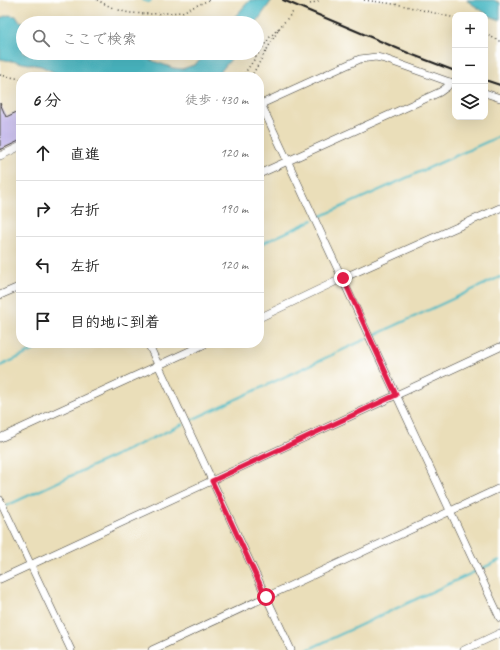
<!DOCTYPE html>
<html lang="ja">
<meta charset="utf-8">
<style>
:root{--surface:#fff;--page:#f6f6f6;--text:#222;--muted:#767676;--line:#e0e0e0}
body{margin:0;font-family:Caveat,"Klee One",sans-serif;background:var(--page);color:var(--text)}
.controls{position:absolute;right:12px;top:12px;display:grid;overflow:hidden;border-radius:8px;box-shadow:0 4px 16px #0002}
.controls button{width:36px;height:36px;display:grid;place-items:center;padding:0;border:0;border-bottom:1px solid var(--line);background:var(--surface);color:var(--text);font:20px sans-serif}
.stop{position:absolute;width:12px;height:12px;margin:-9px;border:3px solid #e11d48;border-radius:50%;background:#fff}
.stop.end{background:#e11d48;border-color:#fff;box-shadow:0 1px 4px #0008}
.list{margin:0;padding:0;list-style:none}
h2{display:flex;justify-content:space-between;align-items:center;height:52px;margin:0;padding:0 16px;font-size:17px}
h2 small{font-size:13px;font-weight:400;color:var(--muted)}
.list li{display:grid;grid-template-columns:26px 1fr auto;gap:12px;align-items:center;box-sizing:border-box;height:56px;padding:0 16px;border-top:1px solid var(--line)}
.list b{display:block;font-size:15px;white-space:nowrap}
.list em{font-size:13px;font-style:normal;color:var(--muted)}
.icon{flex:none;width:22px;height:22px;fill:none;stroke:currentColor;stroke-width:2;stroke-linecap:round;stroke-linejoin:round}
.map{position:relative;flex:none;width:500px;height:650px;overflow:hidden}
.search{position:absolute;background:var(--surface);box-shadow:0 4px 16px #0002;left:16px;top:16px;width:248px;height:44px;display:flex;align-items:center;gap:10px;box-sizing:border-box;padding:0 14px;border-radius:22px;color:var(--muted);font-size:15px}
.panel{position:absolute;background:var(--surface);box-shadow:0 4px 16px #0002;left:16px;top:72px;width:248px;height:276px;border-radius:16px}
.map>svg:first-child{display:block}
.water{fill:#4cbac5;stroke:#346b70}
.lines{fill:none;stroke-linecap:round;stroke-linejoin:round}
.stream{stroke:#4cbac5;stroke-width:2}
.building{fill:#b9abe8}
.minor-casing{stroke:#3b3934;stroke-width:8}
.path{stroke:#3b3934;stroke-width:1.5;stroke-dasharray:1 3;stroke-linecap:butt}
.minor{stroke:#fff;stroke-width:7}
.rail{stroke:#1c1c1c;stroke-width:2}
.route{stroke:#e11d48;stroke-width:5}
</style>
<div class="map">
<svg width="500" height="650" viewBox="0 0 500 650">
<rect width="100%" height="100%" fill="#fff"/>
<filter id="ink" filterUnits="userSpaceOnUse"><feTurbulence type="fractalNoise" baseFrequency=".025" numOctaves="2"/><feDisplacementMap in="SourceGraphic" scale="8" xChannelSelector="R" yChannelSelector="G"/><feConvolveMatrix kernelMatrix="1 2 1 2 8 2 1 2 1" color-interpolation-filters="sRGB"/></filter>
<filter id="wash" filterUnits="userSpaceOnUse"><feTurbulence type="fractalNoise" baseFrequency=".012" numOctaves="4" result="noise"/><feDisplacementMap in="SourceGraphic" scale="16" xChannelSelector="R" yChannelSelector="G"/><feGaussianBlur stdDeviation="0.9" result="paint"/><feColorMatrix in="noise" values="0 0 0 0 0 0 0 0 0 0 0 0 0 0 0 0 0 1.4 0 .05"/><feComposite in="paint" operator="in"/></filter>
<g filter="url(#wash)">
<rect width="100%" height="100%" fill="#eadeb9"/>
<!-- water -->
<g class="water">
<polygon points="250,0 272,0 256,23 229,23"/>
<polygon points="466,0 494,0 500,3 500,20 490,16"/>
<polygon points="8,15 16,16 19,21 27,23 23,23 23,53 131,53 173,68 182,69 194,65 203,58 206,53 236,53 216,77 64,77 41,66 0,59 0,18"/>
</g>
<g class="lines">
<!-- stream -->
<g class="stream">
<polyline points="143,0 149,2 151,0"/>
<polyline points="317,218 500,136"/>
<polyline points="259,245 313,220"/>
<polyline points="0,366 50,343"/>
<polyline points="187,422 500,277"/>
<polyline points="6,506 183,424"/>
<polyline points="307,650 500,560"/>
</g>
</g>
<g id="blocks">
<!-- building -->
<polygon class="building" points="0,103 6,117 21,110 21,140 0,150"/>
</g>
</g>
<g filter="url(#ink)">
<use href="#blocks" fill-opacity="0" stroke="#3b3934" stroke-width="1"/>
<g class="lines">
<defs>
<g id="minor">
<polyline points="485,93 500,98"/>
<polyline points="261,104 500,618"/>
<polyline points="259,105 360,59 376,57 385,59 455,84"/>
<polyline points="0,156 21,146"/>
<polyline points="259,174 440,92 447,87 450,82"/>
<polyline points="0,295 21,286"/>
<polyline points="259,318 343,278 500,208"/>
<polyline points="148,343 291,650"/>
<polyline points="0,438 207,343"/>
<polyline points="0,500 71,650"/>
<polyline points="0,579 500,347"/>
<polyline points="152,650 500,488"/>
<polyline points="464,650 500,633"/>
</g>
</defs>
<!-- minor casing -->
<use href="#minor" class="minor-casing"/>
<!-- path -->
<g class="path">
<polyline points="97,0 115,9 129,13 150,14 182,12 209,0"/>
<polyline points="364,0 401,5 455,18"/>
<polyline points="310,4 321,0"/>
<polyline points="485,34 500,41"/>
<polyline points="0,75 21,79"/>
<polyline points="242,77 270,37 279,28"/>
<polyline points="251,77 280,27 293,12"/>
</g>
<!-- minor -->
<use href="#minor" class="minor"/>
<!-- rail -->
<g class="rail">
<polyline points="283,0 413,55 455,71"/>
<polyline points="485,80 500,85"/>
</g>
</g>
</g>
<g class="lines" filter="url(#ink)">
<!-- route -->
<polyline class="route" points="266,597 212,481 396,395 343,278"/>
</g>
</svg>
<div class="controls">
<button>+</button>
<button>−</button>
<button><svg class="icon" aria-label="layers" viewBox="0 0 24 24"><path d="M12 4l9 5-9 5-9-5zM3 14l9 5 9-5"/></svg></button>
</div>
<div class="stop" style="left:266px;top:597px"></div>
<div class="stop end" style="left:343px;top:278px"></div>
<div class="search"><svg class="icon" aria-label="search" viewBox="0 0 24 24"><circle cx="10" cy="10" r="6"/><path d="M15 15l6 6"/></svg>ここで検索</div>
<section class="panel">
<h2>6 分<small>徒歩 · 430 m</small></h2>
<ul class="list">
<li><svg class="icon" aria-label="ahead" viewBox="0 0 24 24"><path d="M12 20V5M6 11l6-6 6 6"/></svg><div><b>直進</b></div><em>120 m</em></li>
<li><svg class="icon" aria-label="right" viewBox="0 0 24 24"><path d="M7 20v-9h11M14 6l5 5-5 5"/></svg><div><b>右折</b></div><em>190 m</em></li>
<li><svg class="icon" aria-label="left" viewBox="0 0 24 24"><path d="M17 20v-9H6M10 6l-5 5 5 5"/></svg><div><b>左折</b></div><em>120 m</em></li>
<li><svg class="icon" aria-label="arrive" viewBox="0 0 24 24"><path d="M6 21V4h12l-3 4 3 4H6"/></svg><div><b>目的地に到着</b></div></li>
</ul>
</section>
</div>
